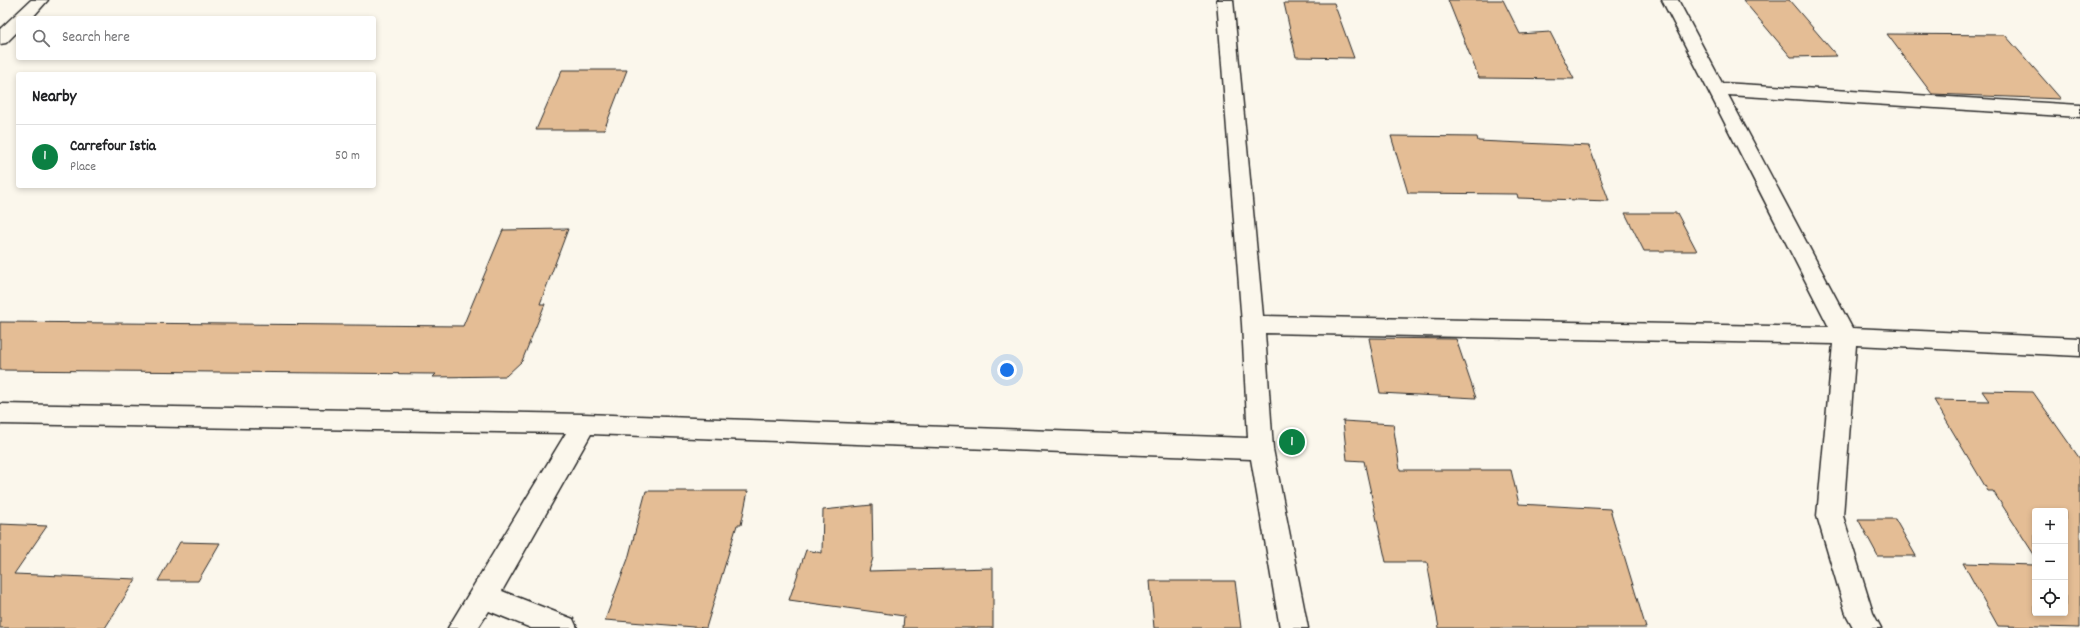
<!DOCTYPE html>
<meta charset="utf-8">
<style>
:root{--surface:#fff;--page:#f6f6f6;--text:#202124;--muted:#757577;--line:#e0e0e0;--accent:#0b8043}
body{margin:0;font-family:Dekko,sans-serif;background:var(--page);color:var(--text)}
.controls{position:absolute;right:12px;bottom:12px;display:grid;overflow:hidden;border-radius:4px;box-shadow:0 2px 6px #0003}
.controls button{width:36px;height:36px;display:grid;place-items:center;padding:0;border:0;border-bottom:1px solid var(--line);background:var(--surface);color:var(--text);font:20px sans-serif}
.you{position:absolute;left:1007px;top:370px;width:14px;height:14px;margin:-10px;border:3px solid #fff;border-radius:50%;background:#1a73e8;box-shadow:0 0 0 6px #1a73e833}
.badge{display:grid;place-items:center;width:26px;height:26px;border-radius:50%;background:var(--accent);color:#fff;font-size:13px;font-weight:700}
.pin{position:absolute;translate:-50% -50%;border:2px solid #fff;box-shadow:0 1px 4px #0006}
.list{margin:0;padding:0;list-style:none}
h2{display:flex;justify-content:space-between;align-items:center;height:52px;margin:0;padding:0 16px;font-size:17px}
h2 small{font-size:13px;font-weight:400;color:var(--muted)}
.list li{display:grid;grid-template-columns:26px 1fr auto;gap:12px;align-items:center;box-sizing:border-box;height:64px;padding:0 16px;border-top:1px solid var(--line)}
.list b{display:block;font-size:15px;white-space:nowrap}
.list p{margin:0;font-size:13px;white-space:nowrap;color:var(--muted)}
.list em{font-size:13px;font-style:normal;color:var(--muted)}
.icon{flex:none;width:22px;height:22px;fill:none;stroke:currentColor;stroke-width:2;stroke-linecap:round;stroke-linejoin:round}
.map{position:relative;flex:none;width:2080px;height:628px;overflow:hidden}
.search{position:absolute;background:var(--surface);box-shadow:0 2px 6px #0003;left:16px;top:16px;width:360px;height:44px;display:flex;align-items:center;gap:10px;box-sizing:border-box;padding:0 14px;border-radius:4px;color:var(--muted);font-size:15px}
.panel{position:absolute;background:var(--surface);box-shadow:0 2px 6px #0003;left:16px;top:72px;width:360px;height:116px;border-radius:4px}
.map>svg:first-child{display:block}
.building{fill:#e4bd95;stroke:#2b2b2b}
.lines{fill:none;stroke-linecap:round;stroke-linejoin:round}
.street-casing{stroke:#2b2b2b;stroke-width:3}
.street{fill:#fbf7ec;fill-rule:evenodd}
</style>
<div class="map">
<svg width="2080" height="628" viewBox="0 0 2080 628">
<rect width="100%" height="100%" fill="#fbf7ec"/>
<filter id="ink" filterUnits="userSpaceOnUse"><feTurbulence type="fractalNoise" baseFrequency=".025" numOctaves="2"/><feDisplacementMap in="SourceGraphic" scale="8" xChannelSelector="R" yChannelSelector="G"/><feConvolveMatrix kernelMatrix="1 2 1 2 8 2 1 2 1" color-interpolation-filters="sRGB"/></filter>
<g filter="url(#ink)">
<!-- building -->
<g class="building">
<polygon points="1448,0 1503,0 1520,34 1550,32 1574,79 1479,78"/>
<polygon points="1743,0 1789,0 1837,56 1791,57"/>
<polygon points="1284,3 1334,3 1354,58 1296,57"/>
<polygon points="1887,34 2005,35 2061,99 1932,94"/>
<polygon points="562,70 627,70 604,130 536,130"/>
<polygon points="1391,136 1477,137 1478,141 1589,146 1609,201 1518,198 1517,194 1408,193"/>
<polygon points="1625,213 1677,213 1697,251 1644,251"/>
<polygon points="568,229 540,304 545,304 522,361 506,376 433,377 436,374 0,370 0,322 463,326 503,230"/>
<polygon points="1369,338 1456,339 1476,398 1380,393"/>
<polygon points="1982,391 2033,392 2080,459 2080,628 1998,626 1963,563 2035,565 2035,613 2065,613 2065,511 2035,511 2035,556 1993,491 1988,491 1934,400 1989,401"/>
<polygon points="1343,421 1393,424 1400,470 1511,470 1519,504 1610,509 1646,628 1439,628 1427,562 1386,562 1364,461 1347,460"/>
<polygon points="646,491 748,491 741,525 737,525 706,628 605,620 628,559"/>
<polygon points="872,505 873,558 869,571 993,568 993,628 903,628 904,616 789,600 806,550 822,553 823,510"/>
<polygon points="1858,519 1895,519 1916,556 1878,556"/>
<polygon points="0,524 47,526 14,574 136,579 105,628 0,628"/>
<polygon points="180,542 220,543 198,581 158,581"/>
<polygon points="1150,581 1235,581 1241,628 1154,628"/>
</g>
<g class="lines">
<defs>
<g id="street">
<polygon points="31,0 48,0 32,18 18,18 18,31 6,43 0,44 0,29"/>
<polygon points="1217,0 1233,0 1263,316 1829,327 1662,0 1678,0 1722,83 2080,105 2080,117 1728,95 1852,328 2080,338 2080,356 1856,345 1843,516 1873,613 1881,628 1853,628 1847,617 1817,516 1833,344 1265,333 1273,449 1308,628 1280,628 1251,459 591,434 502,591 573,619 577,628 531,628 489,611 478,628 448,628 566,433 0,424 0,404 584,414 1248,438 1242,324"/>
</g>
</defs>
<!-- street casing -->
<use href="#street" class="street-casing"/>
<!-- street -->
<use href="#street" class="street"/>
</g>
</g>
</svg>
<div class="controls">
<button>+</button>
<button>−</button>
<button><svg class="icon" aria-label="locate" viewBox="0 0 24 24"><circle cx="12" cy="12" r="6"/><path d="M12 2v4M12 18v4M2 12h4M18 12h4"/></svg></button>
</div>
<div class="you"></div>
<div class="pin badge" style="left:1292px;top:442px">1</div>
<div class="search"><svg class="icon" aria-label="search" viewBox="0 0 24 24"><circle cx="10" cy="10" r="6"/><path d="M15 15l6 6"/></svg>Search here</div>
<section class="panel">
<h2>Nearby<small></small></h2>
<ul class="list">
<li><span class="badge">1</span><div><b>Carrefour Istia</b><p>Place</p></div><em>50 m</em></li>
</ul>
</section>
</div>
